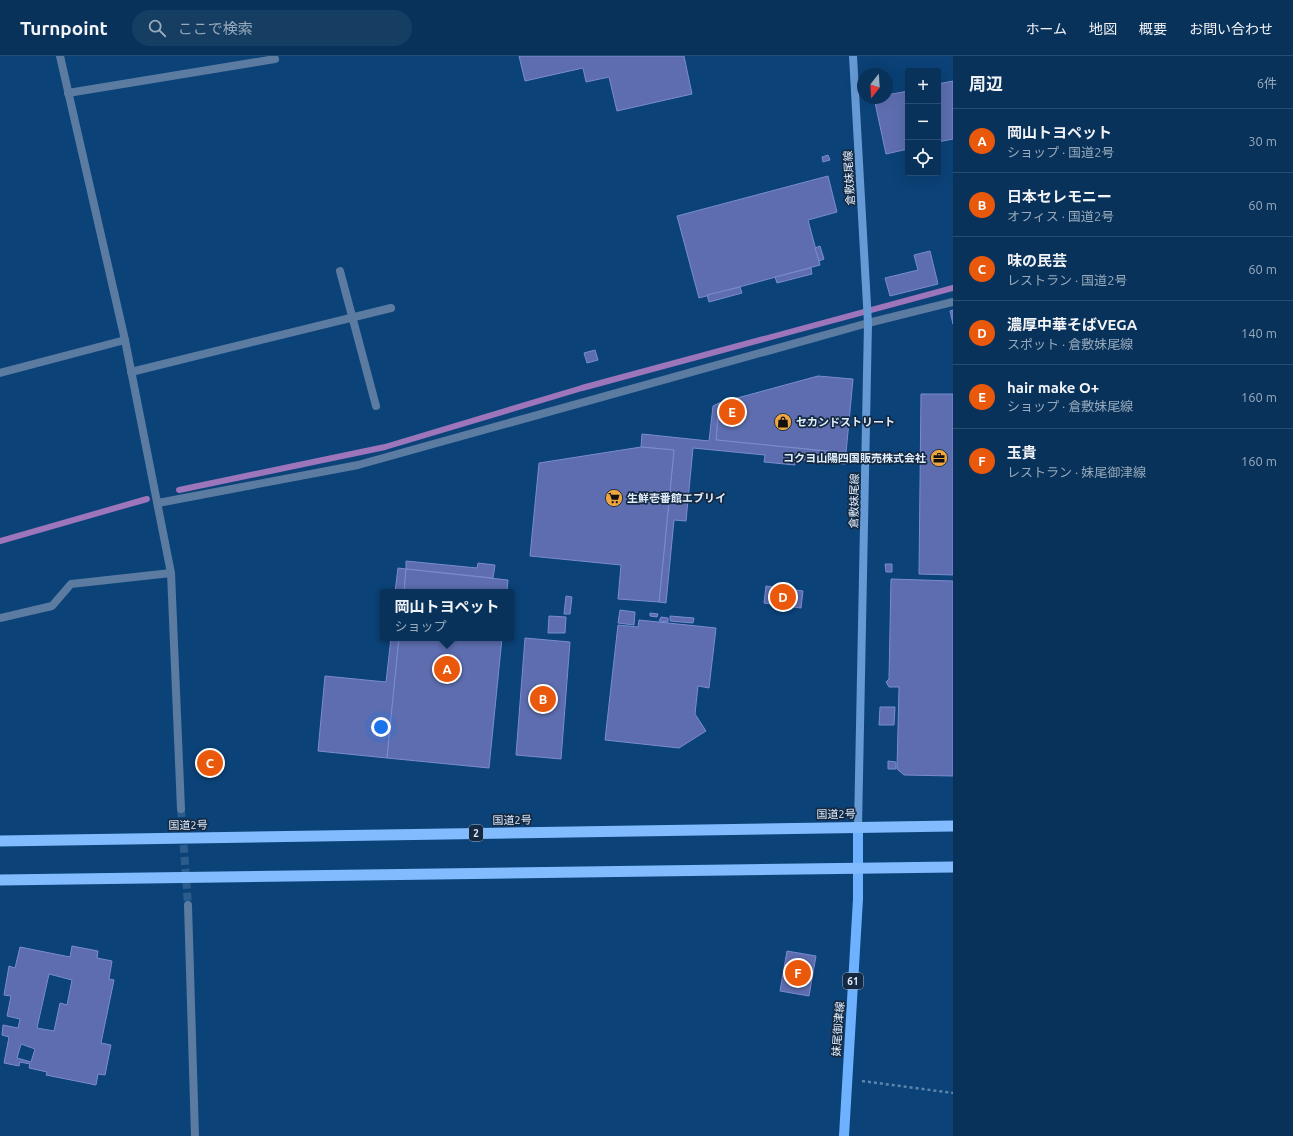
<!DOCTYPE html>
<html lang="ja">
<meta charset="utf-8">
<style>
:root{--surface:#08325a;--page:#163e63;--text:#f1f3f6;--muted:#98aabb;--line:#294d70;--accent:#ea580c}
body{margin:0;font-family:Ubuntu,"Noto Sans JP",sans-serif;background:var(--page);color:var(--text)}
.controls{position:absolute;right:12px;top:12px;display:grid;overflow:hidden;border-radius:4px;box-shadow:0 4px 16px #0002}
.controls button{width:36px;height:36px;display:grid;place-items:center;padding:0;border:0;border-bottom:1px solid var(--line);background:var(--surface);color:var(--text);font:20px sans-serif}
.compass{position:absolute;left:857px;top:12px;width:36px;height:36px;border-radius:50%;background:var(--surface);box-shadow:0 4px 16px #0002;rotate:197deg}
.you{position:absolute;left:381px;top:671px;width:14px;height:14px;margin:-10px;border:3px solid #fff;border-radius:50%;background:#1a73e8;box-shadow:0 0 0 6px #1a73e833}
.badge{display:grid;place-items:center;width:26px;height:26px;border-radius:50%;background:var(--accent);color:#fff;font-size:13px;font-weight:700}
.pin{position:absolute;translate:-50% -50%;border:2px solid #fff;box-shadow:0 1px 4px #0006}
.popup{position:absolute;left:380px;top:533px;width:134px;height:52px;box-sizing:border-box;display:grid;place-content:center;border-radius:4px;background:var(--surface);filter:drop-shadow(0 1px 3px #0005);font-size:13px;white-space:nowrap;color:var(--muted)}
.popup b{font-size:15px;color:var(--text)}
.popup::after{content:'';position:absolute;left:50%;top:100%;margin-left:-8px;border:8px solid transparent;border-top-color:var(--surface)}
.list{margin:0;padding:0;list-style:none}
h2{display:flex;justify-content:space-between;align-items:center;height:52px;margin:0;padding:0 16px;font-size:17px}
h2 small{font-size:13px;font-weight:400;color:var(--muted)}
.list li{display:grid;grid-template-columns:26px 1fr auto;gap:12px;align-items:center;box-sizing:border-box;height:64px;padding:0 16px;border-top:1px solid var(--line)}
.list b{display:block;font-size:15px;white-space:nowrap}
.list p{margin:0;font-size:13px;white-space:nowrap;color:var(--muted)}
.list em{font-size:13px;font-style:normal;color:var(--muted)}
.icon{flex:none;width:22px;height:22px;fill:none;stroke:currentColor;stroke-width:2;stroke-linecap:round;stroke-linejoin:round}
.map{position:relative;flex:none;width:953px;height:1080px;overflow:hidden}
header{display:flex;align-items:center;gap:24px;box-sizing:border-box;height:56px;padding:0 20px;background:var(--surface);border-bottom:1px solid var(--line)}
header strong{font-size:19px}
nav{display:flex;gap:22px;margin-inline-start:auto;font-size:14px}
.search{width:280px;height:36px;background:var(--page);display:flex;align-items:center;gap:10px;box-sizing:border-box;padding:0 14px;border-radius:22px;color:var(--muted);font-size:15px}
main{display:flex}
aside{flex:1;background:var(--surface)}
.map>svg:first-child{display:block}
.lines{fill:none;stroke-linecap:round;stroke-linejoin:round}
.stream{stroke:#9d75ba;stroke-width:6}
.building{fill:#5d6daf;stroke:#7b8cd1;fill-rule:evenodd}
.minor-tunnel{stroke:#2b5c8c;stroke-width:8;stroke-dasharray:8 4;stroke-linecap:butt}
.path{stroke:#6085ab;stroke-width:2.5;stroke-dasharray:3 3;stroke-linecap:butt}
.minor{stroke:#5b7ba1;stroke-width:8}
.secondary{stroke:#669ad5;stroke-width:8}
.primary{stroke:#6eb1fe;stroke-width:10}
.trunk{stroke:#82bcfe;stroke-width:11}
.labels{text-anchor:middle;stroke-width:3.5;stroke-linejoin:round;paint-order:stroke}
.shield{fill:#142942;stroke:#a4b2c3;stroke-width:1}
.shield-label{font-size:10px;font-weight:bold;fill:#e2edfa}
.street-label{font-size:11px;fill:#e2edfa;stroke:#142942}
.poi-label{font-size:11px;font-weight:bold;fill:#e2edfa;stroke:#142942;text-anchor:start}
</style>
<header>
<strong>Turnpoint</strong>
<div class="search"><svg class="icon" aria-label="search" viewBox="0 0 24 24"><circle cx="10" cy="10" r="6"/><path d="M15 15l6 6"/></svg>ここで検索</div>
<nav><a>ホーム</a><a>地図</a><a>概要</a><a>お問い合わせ</a></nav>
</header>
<main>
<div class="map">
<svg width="953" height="1080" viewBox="0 0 953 1080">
<rect width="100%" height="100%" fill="#0b4278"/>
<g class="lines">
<!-- stream -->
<g class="stream">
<polyline points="179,434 385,391 582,332 953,232"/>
<polyline points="0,485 147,443"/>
</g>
</g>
<!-- building -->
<g class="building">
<polygon points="519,0 684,0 692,38 617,55 609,21 586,26 583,12 525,25"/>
<polygon points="953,25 953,83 938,86 938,28"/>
<polygon points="908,35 908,93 886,98 874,42 887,42 887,39"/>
<polygon points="828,99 830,104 823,106 822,101"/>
<polygon points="828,120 837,156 808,164 820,209 699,242 677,160"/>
<polygon points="820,190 824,203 819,205 815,192"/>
<polygon points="930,195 938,228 890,240 885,222 918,214 914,199"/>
<polygon points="811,212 812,218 777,227 775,221"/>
<polygon points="740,231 742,237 709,246 707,239"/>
<polygon points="953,254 953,268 950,255"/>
<polygon points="595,294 598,304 587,307 584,297"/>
<polygon points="818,320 853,323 846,397 716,384 719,347"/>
<polygon points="921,338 953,338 953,519 919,518"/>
<polygon points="719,347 716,384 846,397 845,408 795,403 795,409 764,406 765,399 693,392 686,465 674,464 666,547 659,546 674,394 641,391 642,378 709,385 713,350"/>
<polygon points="641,391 674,394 659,546 618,543 621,509 530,500 539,407"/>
<polygon points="406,505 477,512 478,507 495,509 493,522 406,513"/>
<polygon points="885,508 892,508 892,516 886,516"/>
<polygon points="398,512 406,513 404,536 395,536"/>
<polygon points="406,513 508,524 507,536 404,536"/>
<polygon points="891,523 953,525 953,720 904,719 897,713 899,631 889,631 886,626 889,623"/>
<polygon points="766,530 803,535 801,552 764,547"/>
<polygon points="566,540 572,541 570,558 564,558"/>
<polygon points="620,554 635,556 634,569 618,567"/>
<polygon points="650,557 658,558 657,561 650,560"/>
<polygon points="549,560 566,561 565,577 548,577"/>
<polygon points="670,560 694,562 693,567 670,565"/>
<polygon points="661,561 668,562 668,566 659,565"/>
<polygon points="639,564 716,572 709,632 698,630 695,658 706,675 679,692 605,684 618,569 638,571"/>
<polygon points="391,582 399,582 387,702 318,695 325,620 386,626"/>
<polygon points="399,582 502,582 489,712 387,702"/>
<polygon points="525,582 570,586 561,703 516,699"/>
<polygon points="880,651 895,651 894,669 879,669"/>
<polygon points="888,705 896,706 896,713 888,713"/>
<path d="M 72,890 L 98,895 L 97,902 L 112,905 L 109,923 L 114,924 L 101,987 L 111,989 L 105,1019 L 98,1018 L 96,1029 L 46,1019 L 47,1016 L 29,1012 L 30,1008 L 20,1006 L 19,1010 L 4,1007 L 9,981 L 2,979 L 3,969 L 18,972 L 20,963 L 7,960 L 11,940 L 4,939 L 9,910 L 15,912 L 20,891 L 70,901 ZM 49,918 L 72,924 L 67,949 L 60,947 L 54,975 L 37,972 ZM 21,988 L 35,993 L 31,1006 L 17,1002 Z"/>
<polygon points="787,895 816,900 809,940 780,935"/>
</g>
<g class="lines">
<!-- minor-tunnel -->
<polyline class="minor-tunnel" points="181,753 188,849"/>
<!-- path -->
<polyline class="path" points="862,1025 953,1037"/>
<!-- minor -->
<g class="minor">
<polyline points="60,0 125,284 171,517 181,753"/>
<polyline points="68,37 275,3"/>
<polyline points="340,215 376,350"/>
<polyline points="131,316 391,252"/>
<polyline points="0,317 125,284"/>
<polyline points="158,447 358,409 868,267 953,246"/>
<polyline points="0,562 52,550 71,528 171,517"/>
<polyline points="188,849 195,1080"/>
</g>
<!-- secondary -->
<polyline class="secondary" points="853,0 868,267 858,771"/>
<!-- primary -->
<polyline class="primary" points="844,1080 858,843 858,771"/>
<!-- trunk -->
<g class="trunk">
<polyline points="0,785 953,770"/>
<polyline points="0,824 953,811"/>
</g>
</g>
<!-- icons -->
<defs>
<symbol id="shop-disc" viewBox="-11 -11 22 22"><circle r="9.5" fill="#efa73d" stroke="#142942"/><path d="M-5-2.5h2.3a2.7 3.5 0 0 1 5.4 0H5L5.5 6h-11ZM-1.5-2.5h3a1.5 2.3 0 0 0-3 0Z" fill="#111"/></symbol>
<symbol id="office-disc" viewBox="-11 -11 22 22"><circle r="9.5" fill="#efa73d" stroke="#142942"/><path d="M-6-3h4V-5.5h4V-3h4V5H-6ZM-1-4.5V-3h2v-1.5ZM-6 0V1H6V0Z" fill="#111"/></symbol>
<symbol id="supermarket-disc" viewBox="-11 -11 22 22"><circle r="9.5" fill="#efa73d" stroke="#142942"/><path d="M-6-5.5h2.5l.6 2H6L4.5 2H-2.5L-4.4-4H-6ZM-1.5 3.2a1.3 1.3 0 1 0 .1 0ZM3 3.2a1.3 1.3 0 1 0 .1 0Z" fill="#111"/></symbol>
</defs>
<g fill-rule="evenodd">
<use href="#shop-disc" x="773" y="356" width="20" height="20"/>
<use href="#office-disc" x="929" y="392" width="20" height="20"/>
<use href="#supermarket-disc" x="604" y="432" width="20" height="20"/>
</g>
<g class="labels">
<!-- shield labels -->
<g class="shield">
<rect x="469" y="769" width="14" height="16" rx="3"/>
<rect x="843" y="917" width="20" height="16" rx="3"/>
</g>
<g class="shield-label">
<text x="476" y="781">2</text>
<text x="853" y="929">61</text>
</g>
<!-- street labels -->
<g class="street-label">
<text transform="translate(849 122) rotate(-93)" y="4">倉敷妹尾線</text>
<text transform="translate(854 445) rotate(-89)" y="4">倉敷妹尾線</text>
<text transform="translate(836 758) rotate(-1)" y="4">国道2号</text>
<text transform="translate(512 764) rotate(-1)" y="4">国道2号</text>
<text transform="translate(188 769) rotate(-1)" y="4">国道2号</text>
<text transform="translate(838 973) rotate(-86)" y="4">妹尾御津線</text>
</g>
<!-- poi labels -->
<g class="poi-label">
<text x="796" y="370">セカンドストリート</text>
<text x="926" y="406" text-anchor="end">コクヨ山陽四国販売株式会社</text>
<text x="627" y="446">生鮮壱番館エブリイ</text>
</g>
</g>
</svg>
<div class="controls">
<button>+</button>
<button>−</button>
<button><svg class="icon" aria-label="locate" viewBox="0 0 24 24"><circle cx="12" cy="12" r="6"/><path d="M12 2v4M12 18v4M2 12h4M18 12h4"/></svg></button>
</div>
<svg class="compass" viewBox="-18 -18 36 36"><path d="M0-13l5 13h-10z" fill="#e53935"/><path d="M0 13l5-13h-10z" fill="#98aabb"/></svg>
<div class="you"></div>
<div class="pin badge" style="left:447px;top:613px">A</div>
<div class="popup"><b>岡山トヨペット</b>ショップ</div>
<div class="pin badge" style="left:543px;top:643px">B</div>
<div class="pin badge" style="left:210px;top:707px">C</div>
<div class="pin badge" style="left:783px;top:541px">D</div>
<div class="pin badge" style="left:732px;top:356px">E</div>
<div class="pin badge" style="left:798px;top:917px">F</div>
</div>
<aside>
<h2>周辺<small>6件</small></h2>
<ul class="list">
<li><span class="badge">A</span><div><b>岡山トヨペット</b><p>ショップ · 国道2号</p></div><em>30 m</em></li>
<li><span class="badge">B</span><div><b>日本セレモニー</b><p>オフィス · 国道2号</p></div><em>60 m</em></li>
<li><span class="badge">C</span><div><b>味の民芸</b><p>レストラン · 国道2号</p></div><em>60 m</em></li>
<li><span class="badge">D</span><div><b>濃厚中華そばVEGA</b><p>スポット · 倉敷妹尾線</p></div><em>140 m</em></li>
<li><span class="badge">E</span><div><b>hair make O+</b><p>ショップ · 倉敷妹尾線</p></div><em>160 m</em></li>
<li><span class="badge">F</span><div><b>玉貴</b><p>レストラン · 妹尾御津線</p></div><em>160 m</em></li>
</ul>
</aside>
</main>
